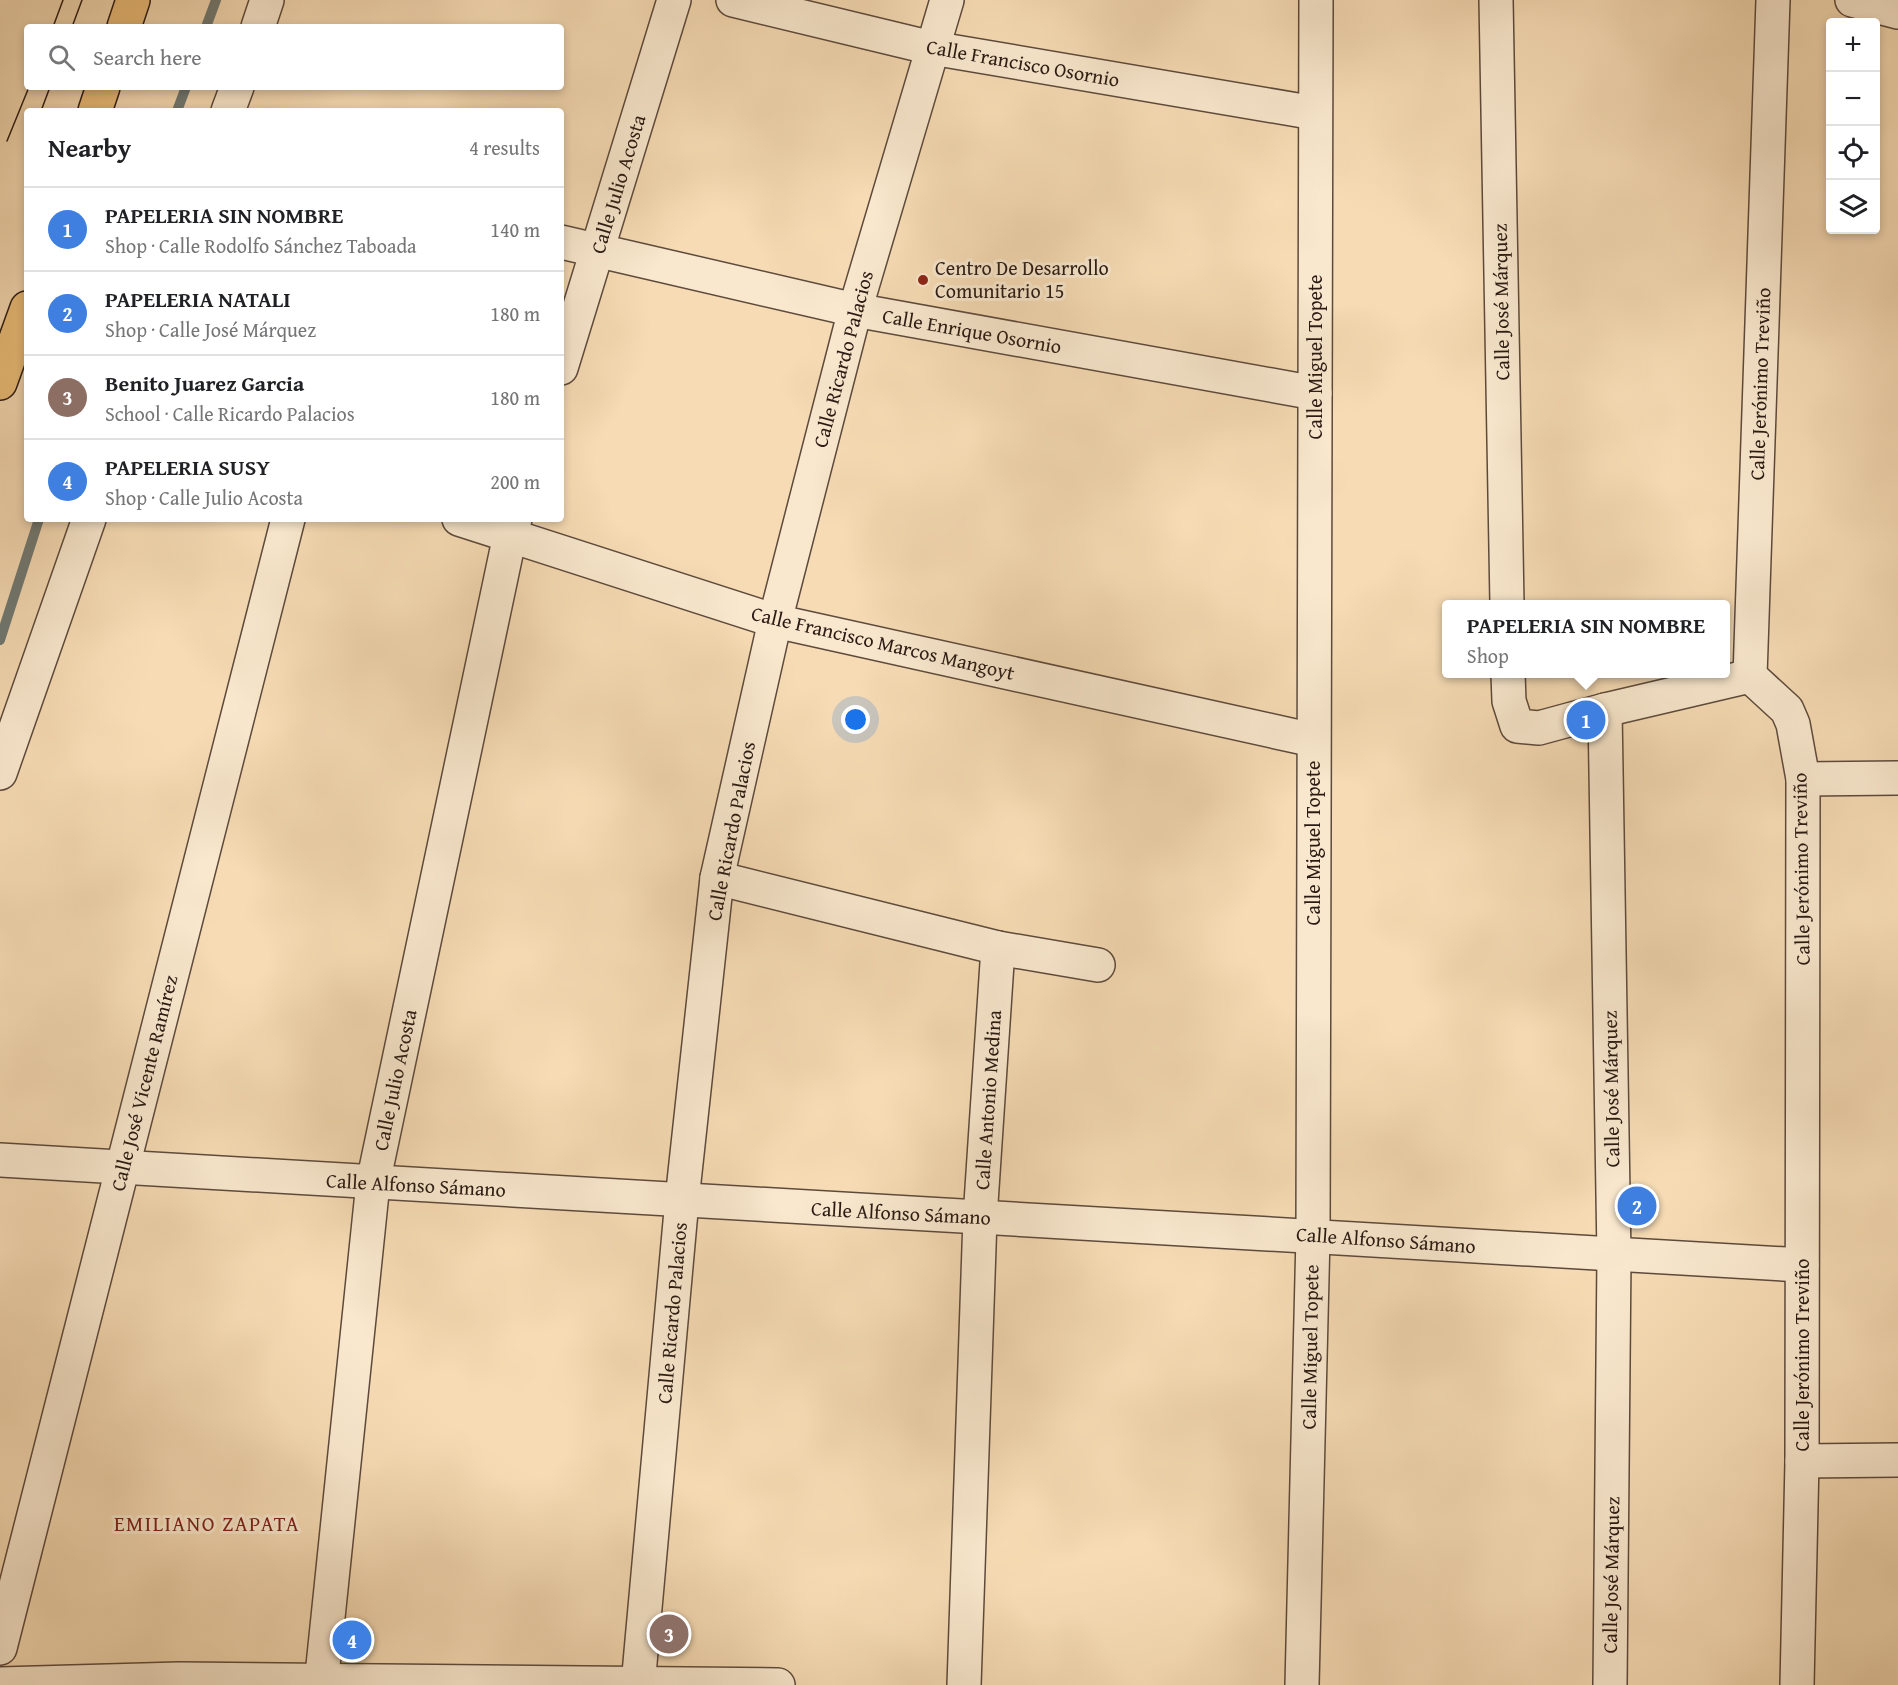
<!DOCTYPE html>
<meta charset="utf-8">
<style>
:root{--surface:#fff;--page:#f2f2f2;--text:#202124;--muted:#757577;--line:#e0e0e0;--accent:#b45309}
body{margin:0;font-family:"Gentium Book Plus",serif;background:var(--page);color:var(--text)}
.controls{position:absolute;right:18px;top:18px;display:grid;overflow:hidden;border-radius:6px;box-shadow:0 3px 9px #0003}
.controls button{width:54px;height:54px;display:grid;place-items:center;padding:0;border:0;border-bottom:2px solid var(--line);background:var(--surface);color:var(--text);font:30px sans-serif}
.you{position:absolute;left:856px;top:720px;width:21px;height:21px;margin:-15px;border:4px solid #fff;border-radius:50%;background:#1a73e8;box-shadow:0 0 0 9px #1a73e833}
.badge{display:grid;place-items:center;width:39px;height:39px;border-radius:50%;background:var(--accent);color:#fff;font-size:20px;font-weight:700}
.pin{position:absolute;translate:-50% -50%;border:3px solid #fff;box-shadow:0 2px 6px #0006}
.popup{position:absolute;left:1442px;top:600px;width:288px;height:78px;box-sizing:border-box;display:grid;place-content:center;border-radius:6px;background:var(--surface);filter:drop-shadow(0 2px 4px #0005);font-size:20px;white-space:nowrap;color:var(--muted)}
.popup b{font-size:22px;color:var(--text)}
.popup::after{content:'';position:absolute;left:50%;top:100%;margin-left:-12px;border:12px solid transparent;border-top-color:var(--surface)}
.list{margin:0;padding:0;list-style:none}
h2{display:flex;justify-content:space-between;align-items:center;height:78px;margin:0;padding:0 24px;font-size:26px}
h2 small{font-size:20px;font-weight:400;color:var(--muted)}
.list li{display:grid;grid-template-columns:39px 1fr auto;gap:18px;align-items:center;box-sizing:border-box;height:84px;padding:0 24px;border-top:2px solid var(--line)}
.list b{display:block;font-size:22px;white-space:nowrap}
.list p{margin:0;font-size:20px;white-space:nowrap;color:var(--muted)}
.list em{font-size:20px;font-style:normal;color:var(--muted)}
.icon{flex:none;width:33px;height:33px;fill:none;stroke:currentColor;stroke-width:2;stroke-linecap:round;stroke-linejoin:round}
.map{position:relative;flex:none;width:1898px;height:1685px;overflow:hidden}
.search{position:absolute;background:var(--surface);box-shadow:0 3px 9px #0003;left:24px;top:24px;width:540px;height:66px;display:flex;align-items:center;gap:15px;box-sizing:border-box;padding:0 21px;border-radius:6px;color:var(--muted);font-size:22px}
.panel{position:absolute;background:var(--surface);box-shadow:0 3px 9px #0003;left:24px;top:108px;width:540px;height:414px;border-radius:6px}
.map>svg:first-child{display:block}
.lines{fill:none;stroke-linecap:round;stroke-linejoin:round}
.stream{stroke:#707974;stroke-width:10}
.minor-casing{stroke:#5d4a3c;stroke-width:36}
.major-casing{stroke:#2a1a14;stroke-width:36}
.minor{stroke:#f9e8ce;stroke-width:33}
.major{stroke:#ebbe7a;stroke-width:33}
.tram{stroke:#2a1a14;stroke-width:1.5}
.poi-dot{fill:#8f2418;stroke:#f9e8ce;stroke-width:2}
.labels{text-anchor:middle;stroke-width:6;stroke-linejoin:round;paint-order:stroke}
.street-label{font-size:20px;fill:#2a1a14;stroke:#f9e8ce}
.poi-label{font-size:20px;fill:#2a1a14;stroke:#f9e8ce;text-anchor:start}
.neighbourhood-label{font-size:21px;letter-spacing:1.5px;fill:#7a1f14;stroke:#f9e8ce}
</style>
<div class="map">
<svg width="1898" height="1685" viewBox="0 0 1898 1685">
<rect width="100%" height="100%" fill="#f6dbb4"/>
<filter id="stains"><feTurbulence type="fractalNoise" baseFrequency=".00333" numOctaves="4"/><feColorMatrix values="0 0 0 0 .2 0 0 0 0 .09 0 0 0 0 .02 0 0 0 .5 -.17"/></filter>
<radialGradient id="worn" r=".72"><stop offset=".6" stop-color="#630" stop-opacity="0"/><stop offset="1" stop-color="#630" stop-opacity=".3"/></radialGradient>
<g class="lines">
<!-- stream -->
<g class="stream">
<polyline points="206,27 216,0"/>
<polyline points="177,111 186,87"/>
<polyline points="0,640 39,519"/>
</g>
<defs>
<g id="minor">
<polyline points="733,0 932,48 1315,113"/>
<polyline points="1496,0 1507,604"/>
<polyline points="1773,0 1750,676 1787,710 1793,724 1803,779 1802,1461 1797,1685"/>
<polyline points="1852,0 1898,12"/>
<polyline points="258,27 267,0"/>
<polyline points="228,111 237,87"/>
<polyline points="561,242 855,310 1315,393"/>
<polyline points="561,368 674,0"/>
<polyline points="459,519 775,621 1313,740"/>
<polyline points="1508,674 1509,701 1517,726 1539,728 1605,710 1750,676"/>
<polyline points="1605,710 1614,1255 1610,1685"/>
<polyline points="0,773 89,519"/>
<polyline points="1803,779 1898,778"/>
<polyline points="717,878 998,948 1098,965"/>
<polyline points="0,1160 1802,1265"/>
<polyline points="1802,1461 1898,1460"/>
<polyline points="0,1648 288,519"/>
<polyline points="0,1684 179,1679 778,1685"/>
<polyline points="321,1685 373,1183 510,535 515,519"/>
<polyline points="638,1685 682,1200 717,878 775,621 855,310 947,0"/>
<polyline points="964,1685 980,1218 998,948"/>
<polyline points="1302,1685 1313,1236 1316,0"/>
</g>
<g id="major">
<polyline points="124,27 133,0"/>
<polyline points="95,111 103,87"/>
<polyline points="0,383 27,308"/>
</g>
</defs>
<!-- minor casing -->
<use href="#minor" class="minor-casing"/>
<!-- major casing -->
<use href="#major" class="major-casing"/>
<!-- minor -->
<use href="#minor" class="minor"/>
<!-- major -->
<use href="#major" class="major"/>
<!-- tram -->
<g class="tram">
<polyline points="53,27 63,0"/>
<polyline points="72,27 82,0"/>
<polyline points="41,111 50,87"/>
<polyline points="7,141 29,87"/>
</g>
</g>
<!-- markers -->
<circle class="poi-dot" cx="923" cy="280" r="6"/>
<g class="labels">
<!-- street labels -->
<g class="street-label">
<text transform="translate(1023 63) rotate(10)" y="7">Calle Francisco Osornio</text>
<text transform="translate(618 184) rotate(-73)" y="7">Calle Julio Acosta</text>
<text transform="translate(1501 302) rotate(-91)" y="7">Calle José Márquez</text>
<text transform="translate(972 331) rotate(10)" y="7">Calle Enrique Osornio</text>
<text transform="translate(1315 357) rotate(-90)" y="7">Calle Miguel Topete</text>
<text transform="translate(843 359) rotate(-75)" y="7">Calle Ricardo Palacios</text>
<text transform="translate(1760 384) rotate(-88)" y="7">Calle Jerónimo Treviño</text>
<text transform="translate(883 643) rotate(13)" y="7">Calle Francisco Marcos Mangoyt</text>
<text transform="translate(731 831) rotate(-79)" y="7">Calle Ricardo Palacios</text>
<text transform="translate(1313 843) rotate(-90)" y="7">Calle Miguel Topete</text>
<text transform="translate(1801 869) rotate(-91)" y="7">Calle Jerónimo Treviño</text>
<text transform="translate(395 1080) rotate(-78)" y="7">Calle Julio Acosta</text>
<text transform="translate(144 1083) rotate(-76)" y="7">Calle José Vicente Ramírez</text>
<text transform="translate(1611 1089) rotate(-91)" y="7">Calle José Márquez</text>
<text transform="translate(988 1100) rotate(-86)" y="7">Calle Antonio Medina</text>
<text transform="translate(416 1185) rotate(3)" y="7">Calle Alfonso Sámano</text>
<text transform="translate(901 1213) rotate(3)" y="7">Calle Alfonso Sámano</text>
<text transform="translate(1386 1240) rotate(4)" y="7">Calle Alfonso Sámano</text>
<text transform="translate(672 1313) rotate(-85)" y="7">Calle Ricardo Palacios</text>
<text transform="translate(1310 1347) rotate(-89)" y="7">Calle Miguel Topete</text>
<text transform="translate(1802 1355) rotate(-90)" y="7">Calle Jerónimo Treviño</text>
<text transform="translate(1611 1575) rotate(-89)" y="7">Calle José Márquez</text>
</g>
<!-- poi labels -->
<g class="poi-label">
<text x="935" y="275">Centro De Desarrollo<tspan x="935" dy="23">Comunitario 15</tspan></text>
</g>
<!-- neighbourhood labels -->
<g class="neighbourhood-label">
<text x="207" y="1531">EMILIANO ZAPATA</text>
</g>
</g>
<rect width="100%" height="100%" filter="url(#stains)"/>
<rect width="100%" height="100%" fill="url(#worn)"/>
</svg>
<div class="controls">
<button>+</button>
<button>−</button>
<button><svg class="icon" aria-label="locate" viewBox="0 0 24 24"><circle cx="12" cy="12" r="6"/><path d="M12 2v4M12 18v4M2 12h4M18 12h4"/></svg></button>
<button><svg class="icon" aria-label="layers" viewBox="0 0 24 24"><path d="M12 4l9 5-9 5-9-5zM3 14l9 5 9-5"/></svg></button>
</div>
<div class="you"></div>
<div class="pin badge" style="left:1586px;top:720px;background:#3f7fe0">1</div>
<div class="popup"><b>PAPELERIA SIN NOMBRE</b>Shop</div>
<div class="pin badge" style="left:1637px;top:1206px;background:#3f7fe0">2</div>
<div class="pin badge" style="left:669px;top:1634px;background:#8d6e63">3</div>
<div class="pin badge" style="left:352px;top:1640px;background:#3f7fe0">4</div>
<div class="search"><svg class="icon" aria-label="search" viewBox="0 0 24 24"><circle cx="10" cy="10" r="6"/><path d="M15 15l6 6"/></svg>Search here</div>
<section class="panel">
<h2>Nearby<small>4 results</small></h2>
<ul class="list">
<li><span class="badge" style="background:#3f7fe0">1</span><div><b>PAPELERIA SIN NOMBRE</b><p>Shop · Calle Rodolfo Sánchez Taboada</p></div><em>140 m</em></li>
<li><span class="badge" style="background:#3f7fe0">2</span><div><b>PAPELERIA NATALI</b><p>Shop · Calle José Márquez</p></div><em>180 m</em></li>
<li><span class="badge" style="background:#8d6e63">3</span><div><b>Benito Juarez Garcia</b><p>School · Calle Ricardo Palacios</p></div><em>180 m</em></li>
<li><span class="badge" style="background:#3f7fe0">4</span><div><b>PAPELERIA SUSY</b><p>Shop · Calle Julio Acosta</p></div><em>200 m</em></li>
</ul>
</section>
</div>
